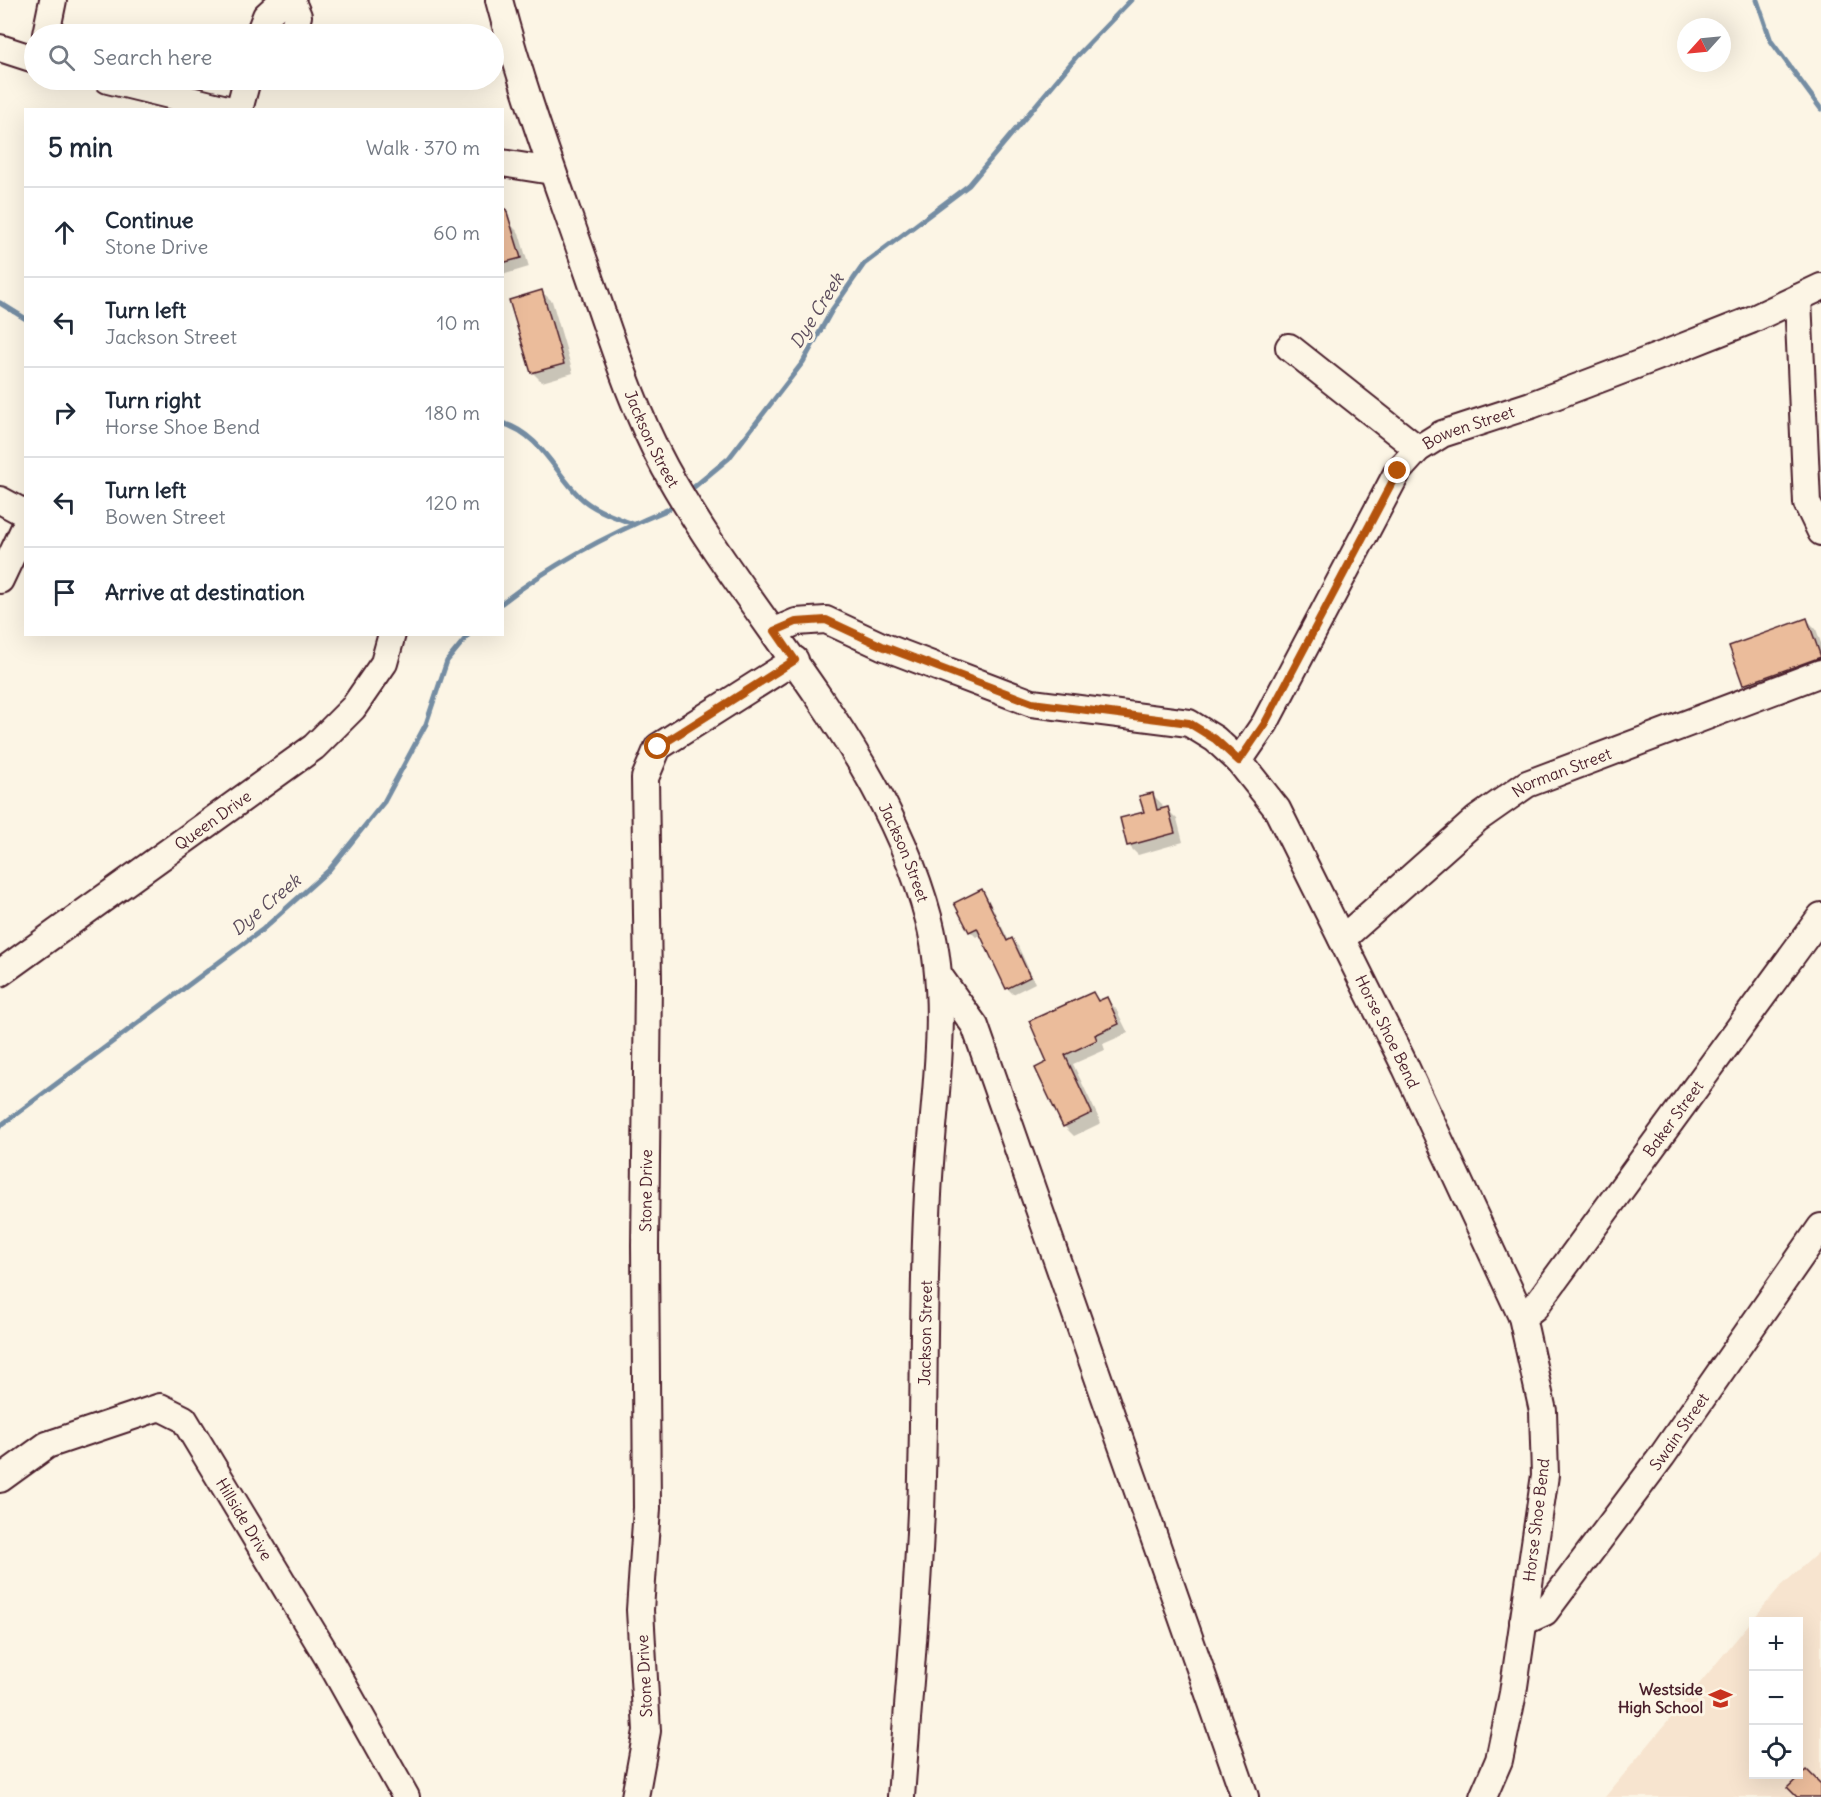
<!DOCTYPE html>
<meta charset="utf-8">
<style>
:root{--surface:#fff;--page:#f2f2f3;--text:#1f2937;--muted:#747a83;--line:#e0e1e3}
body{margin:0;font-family:Delius,sans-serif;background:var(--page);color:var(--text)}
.controls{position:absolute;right:18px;bottom:18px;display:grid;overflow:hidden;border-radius:0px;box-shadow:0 6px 24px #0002}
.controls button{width:54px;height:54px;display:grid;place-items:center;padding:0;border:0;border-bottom:2px solid var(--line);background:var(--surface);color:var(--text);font:30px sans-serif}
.compass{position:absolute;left:1677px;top:18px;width:54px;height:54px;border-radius:50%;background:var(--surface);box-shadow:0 6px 24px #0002;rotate:243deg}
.stop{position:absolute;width:18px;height:18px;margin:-14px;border:4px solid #b45309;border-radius:50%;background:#fff}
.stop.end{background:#b45309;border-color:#fff;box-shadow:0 2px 6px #0008}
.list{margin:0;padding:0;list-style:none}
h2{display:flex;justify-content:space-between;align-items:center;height:78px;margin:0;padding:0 24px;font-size:26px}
h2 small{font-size:20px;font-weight:400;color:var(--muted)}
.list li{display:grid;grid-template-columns:39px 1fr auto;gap:18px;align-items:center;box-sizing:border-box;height:90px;padding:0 24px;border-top:2px solid var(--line)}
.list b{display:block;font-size:22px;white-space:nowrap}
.list p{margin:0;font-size:20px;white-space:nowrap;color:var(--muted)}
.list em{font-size:20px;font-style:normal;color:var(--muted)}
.icon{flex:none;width:33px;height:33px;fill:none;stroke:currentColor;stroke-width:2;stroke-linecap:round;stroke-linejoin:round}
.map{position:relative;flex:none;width:1821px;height:1797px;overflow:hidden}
.search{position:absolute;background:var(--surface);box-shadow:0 6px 24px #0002;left:24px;top:24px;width:480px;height:66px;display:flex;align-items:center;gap:15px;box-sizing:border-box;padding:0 21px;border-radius:33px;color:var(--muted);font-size:22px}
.panel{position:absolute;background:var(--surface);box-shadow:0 6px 24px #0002;left:24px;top:108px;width:480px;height:528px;border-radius:0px}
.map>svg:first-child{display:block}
.built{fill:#f7e4cf;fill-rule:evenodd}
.shadow{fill:#0003}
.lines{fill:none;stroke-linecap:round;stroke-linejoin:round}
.stream{stroke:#758da3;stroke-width:5}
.building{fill:#ebbc9b;stroke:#4a1f2b;stroke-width:1.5}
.minor-casing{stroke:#4a1f2b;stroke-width:30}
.minor{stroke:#fcf5e5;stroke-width:26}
.route{stroke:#b45309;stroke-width:8}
.labels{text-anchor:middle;stroke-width:6;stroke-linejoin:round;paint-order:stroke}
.street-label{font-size:16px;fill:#4a1f2b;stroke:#fcf5e5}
.poi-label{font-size:16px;font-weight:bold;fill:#4a1f2b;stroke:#fcf5e5;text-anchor:end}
.water-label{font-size:18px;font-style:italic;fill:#5c4d5d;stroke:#fcf5e5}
</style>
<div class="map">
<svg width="1821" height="1797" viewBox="0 0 1821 1797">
<rect width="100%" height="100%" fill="#fcf5e5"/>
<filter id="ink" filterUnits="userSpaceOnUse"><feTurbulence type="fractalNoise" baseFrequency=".0167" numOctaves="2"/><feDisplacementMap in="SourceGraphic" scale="12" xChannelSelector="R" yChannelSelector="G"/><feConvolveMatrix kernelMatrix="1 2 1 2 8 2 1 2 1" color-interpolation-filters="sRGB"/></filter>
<g filter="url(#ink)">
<!-- built -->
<path class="built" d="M 1821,1550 L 1821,1797 L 1605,1797 L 1779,1588 ZM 1754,1622 L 1798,1622 L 1798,1774 L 1754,1774 Z"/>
<!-- shadow -->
<g class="shadow">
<polygon points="502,204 511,225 519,233 529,267 502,275"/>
<polygon points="542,292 552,301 573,373 542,382 533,373 511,301"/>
<polygon points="1807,620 1816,629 1821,643 1821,669 1754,694 1744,684"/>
<polygon points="1152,794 1162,804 1163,810 1167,809 1177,819 1183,842 1138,855 1128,845"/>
<polygon points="981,891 987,897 1009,941 1012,940 1018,946 1035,983 1013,994 1007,988 982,934 976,937 970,931"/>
<polygon points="1093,994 1101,1002 1107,999 1116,1009 1128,1033 1103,1044 1105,1050 1073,1064 1101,1123 1074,1136 1064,1126 1049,1063"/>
</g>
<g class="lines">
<!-- stream -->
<g class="stream">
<polyline points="1757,0 1771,41 1821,109"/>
<polyline points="0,303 26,319"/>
<path d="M 502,423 C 540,434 554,471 579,496 C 593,510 615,517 633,524"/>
<polyline points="688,492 729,458 803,362 832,310 864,264 969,185 1077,56 1131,0"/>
<path d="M 502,603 C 553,563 609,534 669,509 L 676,502"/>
<polyline points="0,1126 262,930 329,870 384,802 426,724 447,661 469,634"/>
</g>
</g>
<!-- building -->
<g class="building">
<polygon points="502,209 506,209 521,258 502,263"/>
<polygon points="542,290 564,364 531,373 509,300"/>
<polygon points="1807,618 1821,657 1743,685 1729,646"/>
<polygon points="1153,793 1157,810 1168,807 1175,833 1127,846 1120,818 1144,812 1139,796"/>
<polygon points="982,889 1007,941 1012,938 1030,977 1006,989 977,928 969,932 954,903"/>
<polygon points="1093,992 1098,1001 1107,997 1119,1024 1095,1035 1097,1040 1065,1055 1092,1113 1063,1127 1035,1068 1047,1062 1029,1021"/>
<polygon points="1807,1770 1821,1784 1821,1797 1797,1797 1788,1788"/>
</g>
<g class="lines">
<defs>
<g id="minor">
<path id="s1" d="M 499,0 C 523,92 557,182 588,272 C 611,338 632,407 665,468 C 750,622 883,746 929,920 C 952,1011 932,1103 928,1195 C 922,1300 925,1406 921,1511 C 917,1606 908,1702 901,1797"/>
<polyline points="46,34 53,0"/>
<polyline points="259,34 266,16 280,3 293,4 298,16 291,34"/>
<polyline points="0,48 34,59"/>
<polyline points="108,80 231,110"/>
<polyline points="239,110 247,80"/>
<polyline points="502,163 552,171"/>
<polyline points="1798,298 1807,503 1821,532"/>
<polyline points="1289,347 1418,449"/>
<polyline points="0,500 26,514"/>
<polyline points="0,580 26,525"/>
<path id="s2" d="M 775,631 L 796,622 L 826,620 L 882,646 L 1032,703 L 1189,723 L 1215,739 L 1239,761 L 1277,809 L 1406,1068 L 1522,1317 L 1543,1411 L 1545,1475 L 1513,1693 L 1499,1760 L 1483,1797"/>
<path id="s3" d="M 1239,761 L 1265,723 L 1398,471 L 1418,449 L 1442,434 L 1531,405 L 1665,354 L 1751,320 L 1821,287"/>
<path id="s4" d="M 1342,939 L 1477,819 L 1527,784 L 1821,673"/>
<path id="s5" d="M 0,973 L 314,747 L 353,708 L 384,663 L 392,634"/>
<polyline points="940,977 975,1026 1245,1797"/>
<path id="s6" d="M 1522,1317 L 1535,1307 L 1821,916"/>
<path id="s7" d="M 0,1479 L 47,1445 L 160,1407 L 184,1419 L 327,1656 L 406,1797"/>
<path id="s8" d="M 1523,1622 L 1545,1612 L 1662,1456 L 1821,1227"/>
<path id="s9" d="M 635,1797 L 647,1731 L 640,1610 L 647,1508 L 645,1246 L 648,982 L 645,778 L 658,747 L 795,660"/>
</g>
</defs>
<!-- minor casing -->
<use href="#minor" class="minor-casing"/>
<!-- minor -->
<use href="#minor" class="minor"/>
</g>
</g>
<g class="lines" filter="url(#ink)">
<!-- route -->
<polyline class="route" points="658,747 795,660 775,631 796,622 826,620 882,646 1032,703 1189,723 1215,739 1239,761 1265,723 1398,471"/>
</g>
<!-- icons -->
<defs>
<symbol id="school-bare" viewBox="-9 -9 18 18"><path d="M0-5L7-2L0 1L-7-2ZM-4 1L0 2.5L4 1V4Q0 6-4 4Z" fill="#c8321e" stroke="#fcf5e5" stroke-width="2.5" paint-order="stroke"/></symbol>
</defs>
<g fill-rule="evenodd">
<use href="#school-bare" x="1704" y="1682" width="33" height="33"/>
</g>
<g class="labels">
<!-- street labels -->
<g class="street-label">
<text dy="6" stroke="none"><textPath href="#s3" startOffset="416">Bowen Street</textPath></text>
<text dy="6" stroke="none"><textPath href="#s1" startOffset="465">Jackson Street</textPath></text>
<text dy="6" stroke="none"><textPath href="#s4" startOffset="278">Norman Street</textPath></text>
<text dy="6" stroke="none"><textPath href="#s5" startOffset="262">Queen Drive</textPath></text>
<text dy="6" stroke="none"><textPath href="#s1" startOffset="951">Jackson Street</textPath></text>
<text dy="6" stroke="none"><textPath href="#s2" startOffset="806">Horse Shoe Bend</textPath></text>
<text dy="6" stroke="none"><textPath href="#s6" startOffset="250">Baker Street</textPath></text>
<text dy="6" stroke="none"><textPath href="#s9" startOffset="608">Stone Drive</textPath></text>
<text transform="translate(925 1333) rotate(-89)" y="6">Jackson Street</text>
<text dy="6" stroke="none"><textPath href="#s8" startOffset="249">Swain Street</textPath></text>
<text dy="6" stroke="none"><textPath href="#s7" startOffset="321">Hillside Drive</textPath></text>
<text transform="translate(1536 1520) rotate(-83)" y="6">Horse Shoe Bend</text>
<text transform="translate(644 1676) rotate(-93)" y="6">Stone Drive</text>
</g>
<!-- poi labels -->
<g class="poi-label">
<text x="1703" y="1695">Westside<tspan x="1703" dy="18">High School</tspan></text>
</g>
<!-- water labels -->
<g class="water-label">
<text transform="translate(817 311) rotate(-58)" y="6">Dye Creek</text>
<text transform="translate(266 905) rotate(-40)" y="6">Dye Creek</text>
</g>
</g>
</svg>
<div class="controls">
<button>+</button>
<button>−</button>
<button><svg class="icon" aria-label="locate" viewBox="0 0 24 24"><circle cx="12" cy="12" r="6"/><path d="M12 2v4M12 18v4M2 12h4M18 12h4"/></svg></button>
</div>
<svg class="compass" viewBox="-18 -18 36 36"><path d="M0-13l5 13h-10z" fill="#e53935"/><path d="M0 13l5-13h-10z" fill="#747a83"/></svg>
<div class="stop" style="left:658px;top:747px"></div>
<div class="stop end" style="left:1398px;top:471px"></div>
<div class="search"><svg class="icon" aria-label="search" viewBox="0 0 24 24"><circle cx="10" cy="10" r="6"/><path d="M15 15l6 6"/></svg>Search here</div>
<section class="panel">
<h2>5 min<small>Walk · 370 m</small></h2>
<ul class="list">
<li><svg class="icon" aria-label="ahead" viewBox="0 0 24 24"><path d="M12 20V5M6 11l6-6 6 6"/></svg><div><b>Continue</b><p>Stone Drive</p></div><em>60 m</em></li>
<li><svg class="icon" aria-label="left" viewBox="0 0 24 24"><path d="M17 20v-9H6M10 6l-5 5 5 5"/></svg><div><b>Turn left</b><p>Jackson Street</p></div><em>10 m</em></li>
<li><svg class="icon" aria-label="right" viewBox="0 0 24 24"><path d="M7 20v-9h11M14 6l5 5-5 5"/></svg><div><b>Turn right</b><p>Horse Shoe Bend</p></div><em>180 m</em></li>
<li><svg class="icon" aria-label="left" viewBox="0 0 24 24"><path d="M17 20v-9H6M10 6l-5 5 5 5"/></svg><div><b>Turn left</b><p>Bowen Street</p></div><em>120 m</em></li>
<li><svg class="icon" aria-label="arrive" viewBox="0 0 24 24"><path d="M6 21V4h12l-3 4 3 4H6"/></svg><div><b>Arrive at destination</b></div></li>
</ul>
</section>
</div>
